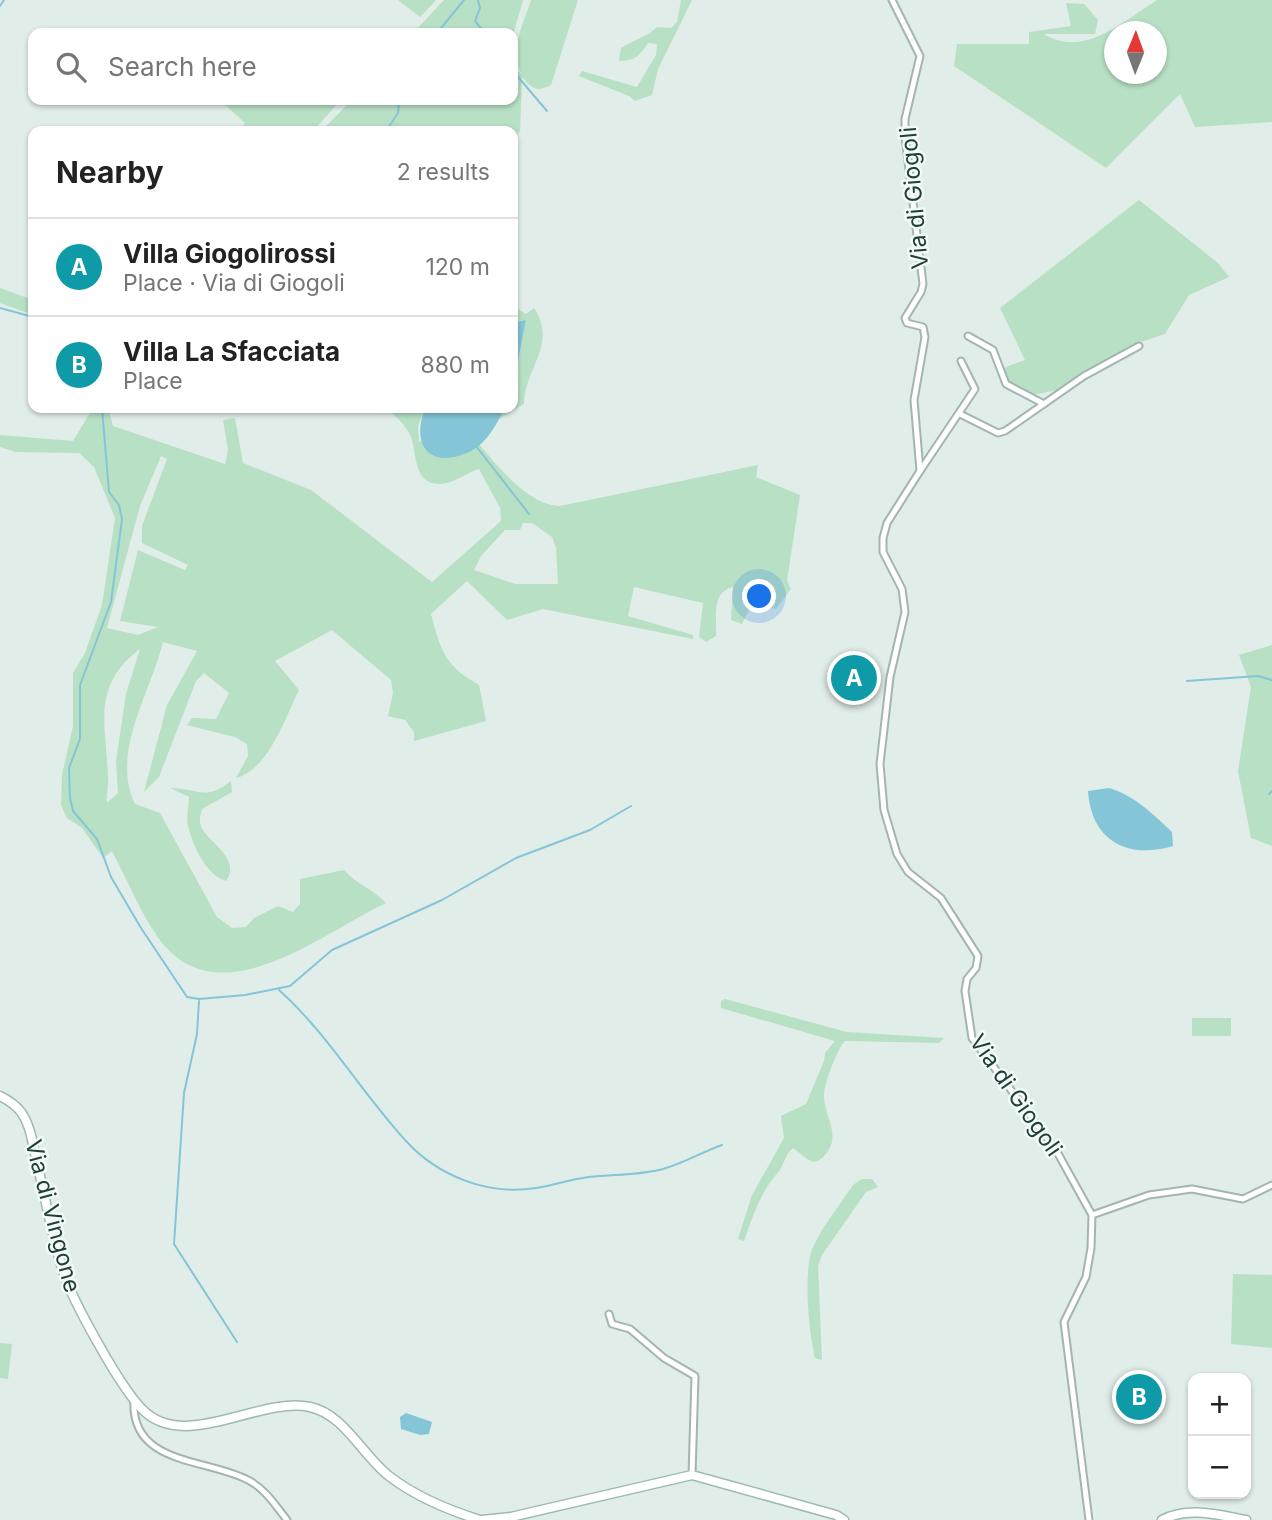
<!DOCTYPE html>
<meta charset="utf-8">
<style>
:root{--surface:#fff;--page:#f6f6f6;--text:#222;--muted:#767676;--line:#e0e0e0;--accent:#0f766e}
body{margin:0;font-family:Inter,sans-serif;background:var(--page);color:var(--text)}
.controls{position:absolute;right:21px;bottom:21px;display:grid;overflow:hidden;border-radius:14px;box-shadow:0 2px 5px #0004}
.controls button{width:63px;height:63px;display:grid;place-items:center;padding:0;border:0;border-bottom:2px solid var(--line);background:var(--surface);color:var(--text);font:35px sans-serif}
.compass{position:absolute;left:1104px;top:21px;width:63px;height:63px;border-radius:50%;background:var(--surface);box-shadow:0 2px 5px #0004;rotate:1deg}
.you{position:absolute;left:760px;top:597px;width:24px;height:24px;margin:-18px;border:5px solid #fff;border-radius:50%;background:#1a73e8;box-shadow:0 0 0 10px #1a73e833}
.badge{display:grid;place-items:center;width:46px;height:46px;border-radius:50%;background:var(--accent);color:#fff;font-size:23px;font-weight:700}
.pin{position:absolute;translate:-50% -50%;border:4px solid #fff;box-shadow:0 2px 7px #0006}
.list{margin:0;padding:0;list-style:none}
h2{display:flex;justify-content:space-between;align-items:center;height:91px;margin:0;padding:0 28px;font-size:30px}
h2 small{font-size:23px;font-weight:400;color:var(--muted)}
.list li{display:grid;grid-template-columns:46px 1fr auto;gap:21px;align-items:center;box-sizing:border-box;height:98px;padding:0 28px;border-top:2px solid var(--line)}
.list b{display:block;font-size:26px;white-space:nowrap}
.list p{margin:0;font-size:23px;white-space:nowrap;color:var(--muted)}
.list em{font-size:23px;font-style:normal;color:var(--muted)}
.icon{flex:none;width:38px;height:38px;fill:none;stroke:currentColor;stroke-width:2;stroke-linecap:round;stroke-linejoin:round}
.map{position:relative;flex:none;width:1272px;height:1520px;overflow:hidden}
.search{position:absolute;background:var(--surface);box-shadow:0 2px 5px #0004;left:28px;top:28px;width:490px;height:77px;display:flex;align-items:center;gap:18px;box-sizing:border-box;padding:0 24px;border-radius:14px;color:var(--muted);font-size:26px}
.panel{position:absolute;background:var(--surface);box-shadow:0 2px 5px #0004;left:28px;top:126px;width:490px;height:287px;border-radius:14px}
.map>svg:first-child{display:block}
.green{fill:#b8e0c5;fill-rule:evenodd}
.water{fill:#84c5d7}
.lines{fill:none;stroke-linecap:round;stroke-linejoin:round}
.stream{stroke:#84c5d7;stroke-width:2}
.street-casing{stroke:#a3b5b0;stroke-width:9}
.secondary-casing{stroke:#9ebab2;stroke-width:11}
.street{stroke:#fff;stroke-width:5}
.secondary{stroke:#fff;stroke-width:8}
.labels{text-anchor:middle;stroke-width:5;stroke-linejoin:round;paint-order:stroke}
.street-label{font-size:23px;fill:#203f39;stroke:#f2f9f6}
</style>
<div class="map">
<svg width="1272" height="1520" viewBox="0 0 1272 1520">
<rect width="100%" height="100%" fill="#e1ede8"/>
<!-- green -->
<g class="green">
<polygon points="398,0 436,0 420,17"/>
<polygon points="444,0 523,0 513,35 413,33"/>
<path d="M 531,0 L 578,0 L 551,85 C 536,93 532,88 522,77 L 520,131 L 513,142 L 513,131 L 321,131 L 352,100 L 513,100 L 513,64 L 522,75 C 508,50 523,26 531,0 Z"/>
<path d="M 681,0 L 692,0 L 658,69 L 652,95 L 635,101 L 629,96 L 579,76 L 582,71 L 637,87 L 656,55 L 657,44 L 648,43 C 640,56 634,61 619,61 L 621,48 C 634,39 646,38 657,27 L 671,28 L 677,22 Z"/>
<path d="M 1157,0 L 1272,0 L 1272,122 L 1195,127 L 1180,94 L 1106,168 L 954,66 L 957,44 L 1029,44 L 1029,32 L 1071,26 L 1066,3 L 1084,4 L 1098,20 L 1095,34 L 1044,34 C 1084,59 1123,21 1157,0 ZM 1114,32 L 1156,32 L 1156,74 L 1114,74 Z"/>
<polygon points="228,100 341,100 313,131 238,131 245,123 224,104"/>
<polygon points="1139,200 1218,263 1229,277 1189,295 1165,334 1141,342 1058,390 1032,395 1011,384 1003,368 1025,360 1000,308"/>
<polygon points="0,288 33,300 33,315 0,303"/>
<path d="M 534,308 C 558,344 525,367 524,404 L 499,419 L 505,408 L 513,408 L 513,386 L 526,320 L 513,323 L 513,310 L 518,309 L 526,314 Z"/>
<path d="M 93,408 L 108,408 L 113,426 L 225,464 L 228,450 L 223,420 L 235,418 L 243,463 L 311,490 L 432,582 L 501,521 L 500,508 L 479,469 C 466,473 454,484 439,484 C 413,483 417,454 411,437 C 406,425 396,417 387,408 L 425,408 L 418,426 L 419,441 L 472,450 L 479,444 C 498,467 529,505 560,506 L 758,465 L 756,477 L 800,495 L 787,581 L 791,589 L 776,609 L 768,608 L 767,585 L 760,588 L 742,624 L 731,620 L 733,587 C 711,592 717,618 716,636 L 706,642 L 699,637 L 703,603 L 634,587 L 628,616 L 693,635 L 693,639 L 543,609 L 507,620 L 467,581 L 431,614 C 441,651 444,665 479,685 L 486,721 L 414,741 L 414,732 L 405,720 L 388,716 L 393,693 L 391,680 L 332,630 L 275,661 L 299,690 C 285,718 269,769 236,778 L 248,756 L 247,744 L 235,737 L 187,725 L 192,718 L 216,719 L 229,693 L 204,673 L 196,681 L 159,777 L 144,792 L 167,705 L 197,651 L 163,642 C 151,692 110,753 135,804 L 160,813 L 217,917 L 232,928 L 246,927 L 254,918 L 278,906 L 293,912 L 300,904 L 300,879 L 344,870 C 356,884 373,889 386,903 C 322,933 216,1022 157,936 C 139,910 127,879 112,851 L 103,858 L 82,828 L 67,818 L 61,805 L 62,775 L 73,726 L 73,673 L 85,653 L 102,605 L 115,518 L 94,467 L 79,453 L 16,452 L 0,447 L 0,435 L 73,441 ZM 161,456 L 167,459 L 142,526 L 142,543 L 188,565 L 185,570 L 138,550 L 120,621 L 158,627 L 138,635 L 107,628 L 140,506 ZM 523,523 L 532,523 L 552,537 L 556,548 L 558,584 L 515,584 L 474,570 L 481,556 L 505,530 L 520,530 ZM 140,649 L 126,694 L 116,761 L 118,793 L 107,803 C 106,794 109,785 108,776 C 106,725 91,685 140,649 Z"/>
<polygon points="1272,645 1272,846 1251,838 1238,771 1251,687 1239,655"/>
<path d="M 231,781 L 232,792 L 202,809 C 200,816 198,823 203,830 C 212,844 241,861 226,881 C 206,875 193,846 188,826 C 186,818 189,806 189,797 L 170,788 C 198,788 205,802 231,781 Z"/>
<path d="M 725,999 L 847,1032 L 944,1038 L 939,1043 L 845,1041 C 837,1049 823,1086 824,1097 C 825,1119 842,1135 825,1155 C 822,1159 816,1163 811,1161 C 806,1159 799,1152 793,1148 C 784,1155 785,1164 779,1171 C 761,1191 753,1215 744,1241 L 738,1239 L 752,1195 L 784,1138 L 781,1116 L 806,1104 L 824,1061 L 825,1053 L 835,1041 L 721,1008 L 721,1001 Z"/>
<rect x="1192" y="1018" width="39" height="18"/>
<path d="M 862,1179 L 872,1179 L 878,1187 L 866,1192 L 822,1255 L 818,1266 L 822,1360 L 815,1358 C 809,1332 802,1268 814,1245 C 824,1224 840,1205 853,1185 Z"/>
<polygon points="1233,1274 1272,1275 1272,1348 1231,1344"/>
<polygon points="0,1343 12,1344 8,1379 0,1378"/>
</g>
<!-- water -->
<g class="water">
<polygon points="526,320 513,386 513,323"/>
<path d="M 425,408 L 505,408 C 497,423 488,442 471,451 C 432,470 410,448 425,408 Z"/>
<path d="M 1109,788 C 1134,795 1154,815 1172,832 L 1173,846 C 1127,860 1091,840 1088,791 Z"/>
<polygon points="406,1413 432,1422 429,1434 420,1435 401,1429 400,1417"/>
</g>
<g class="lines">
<!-- stream -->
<g class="stream">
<polyline points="478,0 480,8 475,21 485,33"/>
<polyline points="0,6 4,0"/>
<polyline points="437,33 464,0"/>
<polyline points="513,71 547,111"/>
<polyline points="386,131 398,113 399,100"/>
<polyline points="0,308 33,317"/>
<polyline points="102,408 109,492 119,505 122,519 111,602 80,685 80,739 69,768 70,798 73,811 97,839 111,877 141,928 187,997 199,999 245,995 290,986 332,950 442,900 516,858 590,830 631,806"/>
<polyline points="476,446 529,514"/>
<polyline points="1187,681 1258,676 1272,680"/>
<polyline points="1269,794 1272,791"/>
<path d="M 279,990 C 328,1034 361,1092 406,1141 C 438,1176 488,1196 536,1188 C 552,1186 567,1180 583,1178 C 609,1174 637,1176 663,1169 C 682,1164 702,1152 722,1145"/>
<polyline points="199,1001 197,1034 184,1093 174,1244 237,1342"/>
</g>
<defs>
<g id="street">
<polyline points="892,0 920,56 905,119 905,137 923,284 921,292 905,318 907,323 923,327 925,337 914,400 920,471 887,523 883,538 883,552 902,589 905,612 890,677 880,764 884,810 897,854 908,872 941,898 978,956 976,968 967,979 965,991 972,1038 1056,1150 1092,1215 1091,1248 1086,1277 1064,1322 1089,1520"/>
<polyline points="968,336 993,350 1006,384 1044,404"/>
<polyline points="960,414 998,433 1005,431 1084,376 1139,346"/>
<polyline points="920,471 975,389 961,361"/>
<polyline points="1092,1215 1149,1195 1192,1189 1243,1199 1272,1185"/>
<polyline points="609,1314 612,1324 630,1329 664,1358 695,1376 692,1475"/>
<path d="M 134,1400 C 130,1466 208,1458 250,1481 C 266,1490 276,1506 287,1520"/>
</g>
<g id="secondary">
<path d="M 0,1096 C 8,1100 15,1104 21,1112 C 31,1126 33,1146 37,1162 C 45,1198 52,1235 63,1271 C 72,1300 120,1387 142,1409 C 184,1453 259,1396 310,1407 C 344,1414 363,1456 389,1476 C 416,1497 448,1510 480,1520"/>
<polyline points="482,1520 511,1517 692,1475 836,1515 844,1520"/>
<path d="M 1162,1520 C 1189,1506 1218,1515 1246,1520"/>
</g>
</defs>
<!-- street casing -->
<use href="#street" class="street-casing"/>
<!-- secondary casing -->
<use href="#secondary" class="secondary-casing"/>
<!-- street -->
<use href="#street" class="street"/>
<!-- secondary -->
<use href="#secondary" class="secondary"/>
</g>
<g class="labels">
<!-- street labels -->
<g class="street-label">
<text transform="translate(914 198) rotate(-95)" y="8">Via di Giogoli</text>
<text transform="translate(1016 1095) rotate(55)" y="8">Via di Giogoli</text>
<text transform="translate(53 1216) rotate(75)" y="8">Via di Vingone</text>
</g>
</g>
</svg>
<div class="controls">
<button>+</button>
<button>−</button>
</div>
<svg class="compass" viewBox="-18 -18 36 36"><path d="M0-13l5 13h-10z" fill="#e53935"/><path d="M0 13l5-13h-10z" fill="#767676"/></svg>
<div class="you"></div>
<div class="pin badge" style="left:854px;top:678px;background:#0f9aa8">A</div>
<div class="pin badge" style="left:1139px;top:1397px;background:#0f9aa8">B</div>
<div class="search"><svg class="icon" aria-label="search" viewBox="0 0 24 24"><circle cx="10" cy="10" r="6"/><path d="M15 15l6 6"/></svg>Search here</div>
<section class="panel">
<h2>Nearby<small>2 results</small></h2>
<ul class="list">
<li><span class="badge" style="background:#0f9aa8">A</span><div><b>Villa Giogolirossi</b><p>Place · Via di Giogoli</p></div><em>120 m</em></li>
<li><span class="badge" style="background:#0f9aa8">B</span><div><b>Villa La Sfacciata</b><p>Place</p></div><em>880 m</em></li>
</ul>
</section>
</div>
